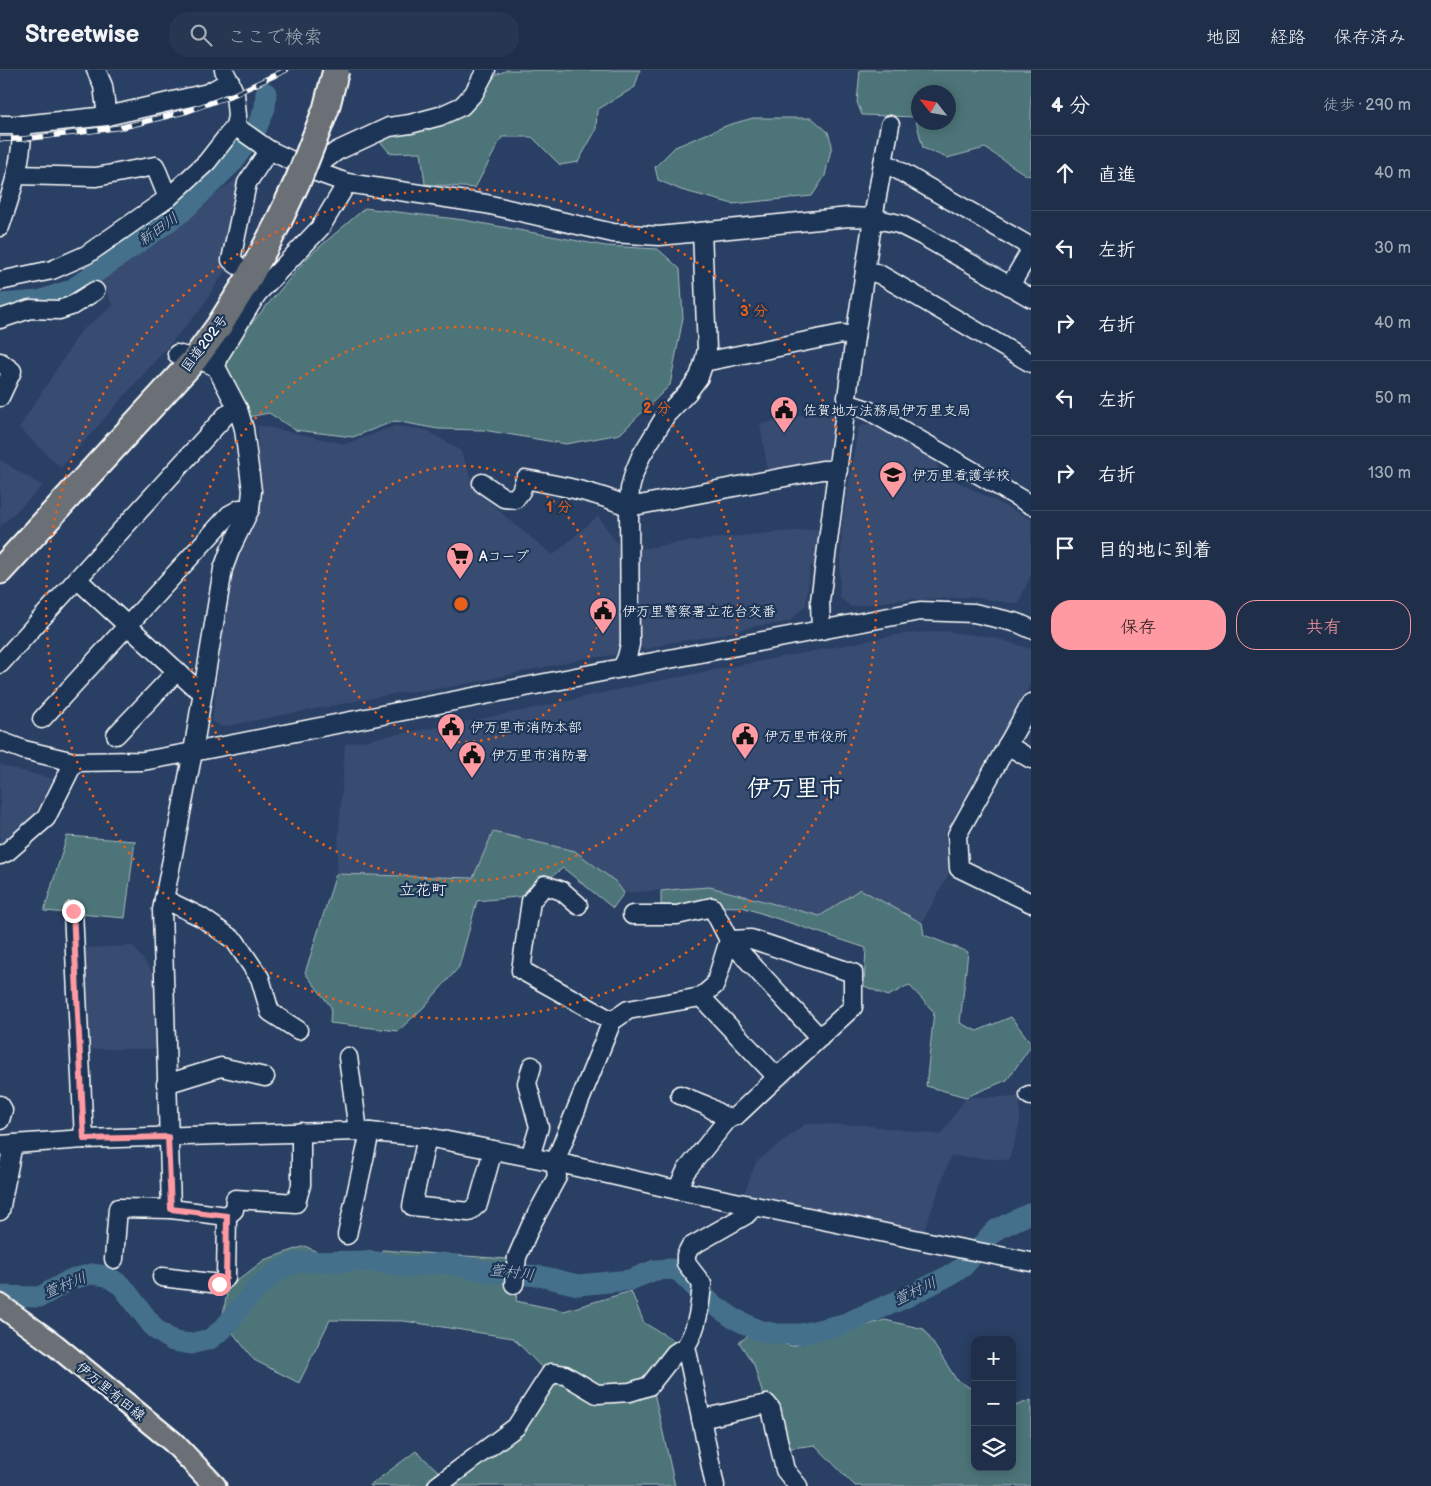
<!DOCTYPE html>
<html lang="ja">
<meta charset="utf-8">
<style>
:root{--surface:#1f2f4a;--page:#273751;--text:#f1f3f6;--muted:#a1a9b5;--line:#3c4a62;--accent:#ff9aa2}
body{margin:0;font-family:"Balsamiq Sans","Klee One",sans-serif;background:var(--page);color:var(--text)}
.controls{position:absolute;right:15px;bottom:15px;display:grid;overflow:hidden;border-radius:10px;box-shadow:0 2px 12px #0003}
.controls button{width:45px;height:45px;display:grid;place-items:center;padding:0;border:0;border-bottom:1px solid var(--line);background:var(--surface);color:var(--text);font:25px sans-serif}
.compass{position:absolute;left:911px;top:15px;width:45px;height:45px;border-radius:50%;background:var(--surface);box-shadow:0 2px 12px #0003;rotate:301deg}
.stop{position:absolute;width:15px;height:15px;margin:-11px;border:4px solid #ff9aa2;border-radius:50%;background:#fff}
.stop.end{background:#ff9aa2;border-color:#fff;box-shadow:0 1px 5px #0008}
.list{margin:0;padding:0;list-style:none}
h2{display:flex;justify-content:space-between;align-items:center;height:65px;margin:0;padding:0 20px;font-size:21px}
h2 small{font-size:16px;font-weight:400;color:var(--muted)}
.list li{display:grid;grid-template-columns:32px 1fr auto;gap:15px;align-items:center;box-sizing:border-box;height:75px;padding:0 20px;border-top:1px solid var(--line)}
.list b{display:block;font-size:19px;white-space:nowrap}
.list em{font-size:16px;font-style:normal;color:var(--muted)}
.actions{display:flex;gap:10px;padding:15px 20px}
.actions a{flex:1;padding:11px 0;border:1px solid var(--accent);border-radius:20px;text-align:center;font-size:18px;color:var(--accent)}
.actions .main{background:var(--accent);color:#111}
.icon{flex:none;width:28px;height:28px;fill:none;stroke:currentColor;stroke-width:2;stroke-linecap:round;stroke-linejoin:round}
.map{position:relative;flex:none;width:1031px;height:1416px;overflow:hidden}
header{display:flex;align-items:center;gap:30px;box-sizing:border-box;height:70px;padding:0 25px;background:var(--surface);border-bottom:1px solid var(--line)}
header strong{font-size:24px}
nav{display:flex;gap:28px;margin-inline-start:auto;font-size:18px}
.search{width:350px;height:45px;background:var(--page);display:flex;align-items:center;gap:12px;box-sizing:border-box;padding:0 18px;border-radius:20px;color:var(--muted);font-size:19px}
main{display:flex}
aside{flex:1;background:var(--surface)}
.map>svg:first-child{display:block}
.built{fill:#374c71}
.green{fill:#4d7579;stroke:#a6babc;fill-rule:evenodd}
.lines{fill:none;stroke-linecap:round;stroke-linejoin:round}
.river{stroke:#456f8b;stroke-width:21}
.minor-casing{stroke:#fff;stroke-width:21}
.major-casing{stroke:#fff;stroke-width:25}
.highway-casing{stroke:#fff;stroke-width:29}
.minor{stroke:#1d3557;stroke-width:18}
.major{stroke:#6b7074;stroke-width:21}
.highway{stroke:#6b7074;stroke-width:25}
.rail-casing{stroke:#fff;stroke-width:5.5}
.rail{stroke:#1d3557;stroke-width:4;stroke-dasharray:11;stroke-linecap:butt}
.highway-bridge-casing{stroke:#fff;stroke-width:29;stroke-linecap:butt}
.highway-bridge{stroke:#6b7074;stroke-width:25}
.route{stroke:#ff9aa2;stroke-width:6}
.ring{fill:none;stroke:#e96118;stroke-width:2.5;stroke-dasharray:2.5 5}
.labels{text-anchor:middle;stroke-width:4.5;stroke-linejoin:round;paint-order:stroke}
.street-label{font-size:14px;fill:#fff;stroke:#1d3557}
.poi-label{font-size:14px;fill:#fff;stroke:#1d3557;text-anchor:start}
.water-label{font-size:15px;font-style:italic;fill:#b5c5d1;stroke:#1d3557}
.quarter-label{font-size:16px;fill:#fff;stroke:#1d3557}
.town-label{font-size:24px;font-weight:bold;fill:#fff;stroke:#1d3557}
.centre{fill:#e96118;stroke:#1d3557;stroke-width:2.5}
.ring-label{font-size:15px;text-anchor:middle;font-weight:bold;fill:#e96118;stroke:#1d3557;stroke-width:4.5;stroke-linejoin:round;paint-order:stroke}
</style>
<header>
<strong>Streetwise</strong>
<div class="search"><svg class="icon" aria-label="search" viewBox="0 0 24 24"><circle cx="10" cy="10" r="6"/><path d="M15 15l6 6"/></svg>ここで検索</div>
<nav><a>地図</a><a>経路</a><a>保存済み</a></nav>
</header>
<main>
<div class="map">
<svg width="1031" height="1416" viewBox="0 0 1031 1416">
<rect width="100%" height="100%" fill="#293f63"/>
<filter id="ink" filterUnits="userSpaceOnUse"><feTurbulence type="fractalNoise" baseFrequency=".02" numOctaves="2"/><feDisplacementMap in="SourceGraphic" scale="10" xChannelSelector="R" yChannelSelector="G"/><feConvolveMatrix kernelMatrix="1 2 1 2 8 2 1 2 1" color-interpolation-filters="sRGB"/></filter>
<g filter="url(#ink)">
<!-- built -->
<g class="built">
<polygon points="241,105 257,111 241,176 200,240 61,398 19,358 81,261 113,236 100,209"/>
<polygon points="835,339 830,384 824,393 768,403 760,354"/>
<polygon points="871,352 935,389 940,403 1031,449 1031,505 1018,534 971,527 897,530 851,537 839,527 842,455 858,358"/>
<polygon points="258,355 346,374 395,356 427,360 461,381 474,416 508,449 553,485 598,446 623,482 622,572 617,585 588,588 452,617 399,623 221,657 212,651 231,493 258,430"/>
<polygon points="0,390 43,416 0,457"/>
<polygon points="822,459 819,488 810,498 806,535 789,552 755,556 721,565 673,572 644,580 636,573 640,479 684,472 768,463"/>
<polygon points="943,561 992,567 1031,579 1031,613 945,763 949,803 922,853 860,819 820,846 710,817 624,823 616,812 493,762 474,808 336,804 345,674 521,641 647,613 902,564"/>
<polygon points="0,695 53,709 27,758 0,775"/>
<polygon points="133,876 161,913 160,979 89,979 78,897 81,878"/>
<polygon points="966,1027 1020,1027 1020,1053 1009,1090 951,1086 924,1161 743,1126 756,1092 805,1054 864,1055 941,1065"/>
</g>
<!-- green -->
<g class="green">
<polygon points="507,0 640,0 635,17 597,40 596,60 578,92 560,95 532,67 502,67 475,118 425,114 421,82 390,83 377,68 482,24 496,5"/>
<path d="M 860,0 L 1031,0 L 1031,106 L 1026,105 L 985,78 L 947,88 L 923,78 L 915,47 L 862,45 L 857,32 ZM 918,22 L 948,22 L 948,52 L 918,52 Z"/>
<polygon points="753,48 812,48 828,62 832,75 825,106 812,126 733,134 681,120 658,110 655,97 675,77 728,55"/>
<polygon points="365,138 464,150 606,176 658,179 680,199 683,248 670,315 620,364 566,374 483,360 438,359 395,351 353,367 295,360 269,343 248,347 227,303 228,281 309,186"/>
<polygon points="493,762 575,781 616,812 624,823 613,838 563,798 526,826 477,831 459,897 424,937 398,961 330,953 331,937 305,903 336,804 473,808"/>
<polygon points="67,766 135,771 125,848 44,841"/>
<polygon points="710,817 820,846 860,819 922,853 924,865 968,882 960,953 977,961 1011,947 1031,973 1031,976 1007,1010 966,1027 926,1016 934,942 909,915 888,926 864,916 866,878 742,837 661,835 661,821 679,819"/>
<polygon points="305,1176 323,1185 379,1189 382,1180 522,1190 516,1231 564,1241 631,1221 644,1253 677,1272 651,1309 675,1416 369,1416 416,1381 449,1411 553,1309 513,1268 404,1251 330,1250 299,1313 254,1290 222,1249 228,1218 264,1190"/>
<polygon points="885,1250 924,1259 956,1309 975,1321 975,1397 1012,1397 1012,1337 1031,1330 1031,1416 855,1416 815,1375 784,1379 764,1329 754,1295 739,1272 751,1264 792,1276"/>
</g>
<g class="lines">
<!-- river -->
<g class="river">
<polyline points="0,234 39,231 71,220 182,142 232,93 257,57 265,38 266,23"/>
<polyline points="0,1226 40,1227 70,1210 91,1204 107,1206 122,1216 155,1259 173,1271 190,1274 210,1269 223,1259 253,1222 278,1201 298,1192 371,1191 407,1197 444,1193 490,1202 540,1206 578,1215 630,1210 655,1200 672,1199 680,1202 710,1232 733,1248 758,1260 777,1264 801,1264 844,1254 909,1226 952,1204 963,1197 987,1169 997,1159 1031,1143"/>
</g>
<defs>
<g id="minor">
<polyline points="96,0 103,16 107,46"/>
<polyline points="0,55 22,55 107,46 208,23 230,11"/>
<polyline points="235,56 269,80 311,100 347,113 486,134 613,163 659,166 849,147 873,148 899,154 921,165 1031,228"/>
<polyline points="883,94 891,96 1031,177"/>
<polyline points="311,100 337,81 389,57 410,54 440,46 462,36 474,23 486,0"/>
<polyline points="17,105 96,107 155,96 168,128"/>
<path d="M 0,157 C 11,124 23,91 22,55"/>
<polyline points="237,195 231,190 247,113 269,80"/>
<polyline points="865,200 879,204 1031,293"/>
<polyline points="0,211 52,200 86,185 168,128 207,92 235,56 237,46 235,24 224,0"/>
<polyline points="1010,216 1031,180"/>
<polyline points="0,249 30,239 59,240 71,236 95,221"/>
<polyline points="0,292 12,301 0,327"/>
<polyline points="704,292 842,264 855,267"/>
<polyline points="216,297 217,289 257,224 320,158 347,113"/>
<polyline points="846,333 868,340 1031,435"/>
<path d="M 482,413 L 504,428 L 515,429 L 521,421 L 525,409 C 561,416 596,422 629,437 L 822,400 L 838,400"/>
<polyline points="77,509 192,615 202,621"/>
<polyline points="821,560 820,531 855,267 873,148 890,55"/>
<polyline points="0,594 226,345 238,339"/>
<polyline points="622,598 627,587 630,574 629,437 630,419 634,403 641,386 666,345 688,322 699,307 704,292 707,279 702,162"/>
<polyline points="1031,633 957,765 959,798 1031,833"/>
<polyline points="42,649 229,445 240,439 250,439"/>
<polyline points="116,665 177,601"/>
<polyline points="0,671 24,680 74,692 143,691 193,682 622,598 920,541 974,543 1018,553 1031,559"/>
<polyline points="1007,675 1031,689"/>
<polyline points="0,785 7,782 46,748 74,692"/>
<polyline points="164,829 201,847 235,871 260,908 270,942 298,960"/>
<polyline points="578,835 562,821 545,815 531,831 521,900 612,951"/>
<polyline points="73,841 84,1069"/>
<polyline points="632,845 677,845 712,837 729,870 715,915 701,927"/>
<polyline points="348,987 358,1061"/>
<polyline points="166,1014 221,997 265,1007"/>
<polyline points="680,1025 705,1035 728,1049"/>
<polyline points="1029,1025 1031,1026"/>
<polyline points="0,1035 3,1040 0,1050"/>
<polyline points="427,1067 412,1136 469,1142 478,1134 493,1080"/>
<polyline points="0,1075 84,1069 358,1061 427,1067 555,1092 677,1120 958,1178 1031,1192"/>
<polyline points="530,1087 539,1057 527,1013 532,996"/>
<path d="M 677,1120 L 686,1101 L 728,1049 L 736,1046 C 775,1009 814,973 853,937 L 853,903 L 751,869 L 729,870 L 820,968"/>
<polyline points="171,1139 162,840 193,682 223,499 230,480 250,439 252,421 244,359 238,339 216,297 205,292 177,284"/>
<polyline points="0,1141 13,1074"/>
<polyline points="227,1146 234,1140 235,1129 296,1133 301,1115 301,1062"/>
<polyline points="347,1165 370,1062"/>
<polyline points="114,1189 118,1138 171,1139 227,1146 226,1208 219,1214 162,1207"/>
<polyline points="514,1214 517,1187 531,1155 557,1107 555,1092 612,951 628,940 701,927 777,1007"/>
<polyline points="701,1349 767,1334 771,1339 785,1400 798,1416"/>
<polyline points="437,1416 516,1357 545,1312 551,1303 565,1305 597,1324 630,1322 649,1316 675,1283 686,1276"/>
<path d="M 715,1416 L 686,1276 C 698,1257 700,1236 702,1214 L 686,1193 L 686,1185 L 690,1177 L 746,1145 L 755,1136"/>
</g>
<polyline id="major" points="0,1235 55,1275 173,1372 215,1416"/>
<polyline id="highway" points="0,501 194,290 219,256 246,213 276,157"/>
</defs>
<!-- minor casing -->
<use href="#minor" class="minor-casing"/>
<!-- major casing -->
<use href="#major" class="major-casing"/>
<!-- highway casing -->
<use href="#highway" class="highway-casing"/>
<!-- minor -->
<use href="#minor" class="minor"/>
<!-- major -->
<use href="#major" class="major"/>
<!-- highway -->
<use href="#highway" class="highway"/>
<defs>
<polyline id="rail" points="0,69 23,69 123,57 188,41 235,24 286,0"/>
</defs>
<!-- rail casing -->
<use href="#rail" class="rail-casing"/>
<!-- rail -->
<use href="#rail" class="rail"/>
<defs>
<polyline id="highway-bridge" points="276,157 299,108 326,39 336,0"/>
</defs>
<!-- highway-bridge casing -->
<use href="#highway-bridge" class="highway-bridge-casing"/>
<!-- highway-bridge -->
<use href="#highway-bridge" class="highway-bridge"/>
</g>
</g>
<g class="lines" filter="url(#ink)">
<!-- route -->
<polyline class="route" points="73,841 84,1069 168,1067 171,1139 227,1146 226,1208 219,1214"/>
</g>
<!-- distance rings -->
<g class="ring">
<circle cx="461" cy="534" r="138"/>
<circle cx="461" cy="534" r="277"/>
<circle cx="461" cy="534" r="415"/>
</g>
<!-- icons -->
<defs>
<symbol id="civic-pin" viewBox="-11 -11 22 30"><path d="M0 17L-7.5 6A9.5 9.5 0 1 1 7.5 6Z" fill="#ff9aa2" stroke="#1d3557"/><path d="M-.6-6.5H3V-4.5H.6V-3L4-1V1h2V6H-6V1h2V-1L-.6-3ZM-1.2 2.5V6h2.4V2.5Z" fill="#111"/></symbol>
<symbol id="school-pin" viewBox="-11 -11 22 30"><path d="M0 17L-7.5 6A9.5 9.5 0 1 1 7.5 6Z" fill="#ff9aa2" stroke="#1d3557"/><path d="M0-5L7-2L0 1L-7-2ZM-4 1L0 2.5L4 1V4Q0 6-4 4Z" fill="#111"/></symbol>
<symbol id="supermarket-pin" viewBox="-11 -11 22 30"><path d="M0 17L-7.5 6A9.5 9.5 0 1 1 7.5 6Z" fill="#ff9aa2" stroke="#1d3557"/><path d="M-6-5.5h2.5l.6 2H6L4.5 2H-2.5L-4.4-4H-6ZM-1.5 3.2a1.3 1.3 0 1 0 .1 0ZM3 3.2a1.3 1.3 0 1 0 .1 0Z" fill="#111"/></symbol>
</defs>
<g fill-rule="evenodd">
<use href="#civic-pin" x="768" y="324" width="32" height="43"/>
<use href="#school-pin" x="877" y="389" width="32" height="43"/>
<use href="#supermarket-pin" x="444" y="470" width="32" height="43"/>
<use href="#civic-pin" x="587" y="525" width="32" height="43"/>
<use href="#civic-pin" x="435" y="641" width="32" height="43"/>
<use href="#civic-pin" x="729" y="650" width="32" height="43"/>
<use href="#civic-pin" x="456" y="669" width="32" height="43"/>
</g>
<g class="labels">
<!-- street labels -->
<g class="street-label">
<text transform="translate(204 273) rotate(-53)" y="5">国道202号</text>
<text transform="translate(111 1321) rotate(39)" y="5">伊万里有田線</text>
</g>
<!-- poi labels -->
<g class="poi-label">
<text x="803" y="345">佐賀地方法務局伊万里支局</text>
<text x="912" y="410">伊万里看護学校</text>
<text x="479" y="491">Aコープ</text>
<text x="622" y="546">伊万里警察署立花台交番</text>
<text x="470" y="662">伊万里市消防本部</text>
<text x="764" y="671">伊万里市役所</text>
<text x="491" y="690">伊万里市消防署</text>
</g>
<!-- water labels -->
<g class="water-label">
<text transform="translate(158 159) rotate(-35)" y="5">新田川</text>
<text transform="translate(512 1202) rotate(7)" y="5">萱村川</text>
<text transform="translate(65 1215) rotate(-22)" y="5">萱村川</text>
<text transform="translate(915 1221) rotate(-25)" y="5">萱村川</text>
</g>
<!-- quarter labels -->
<g class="quarter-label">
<text x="423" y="825">立花町</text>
</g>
<!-- town labels -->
<g class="town-label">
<text x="795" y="726">伊万里市</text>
</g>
</g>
<circle cx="461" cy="534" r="8" class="centre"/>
<g class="ring-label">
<text x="754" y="246">3 分</text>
<text x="657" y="343">2 分</text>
<text x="559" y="442">1 分</text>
</g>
</svg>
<div class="controls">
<button>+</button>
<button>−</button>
<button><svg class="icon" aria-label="layers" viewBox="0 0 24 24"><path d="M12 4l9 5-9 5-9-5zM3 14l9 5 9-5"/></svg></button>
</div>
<svg class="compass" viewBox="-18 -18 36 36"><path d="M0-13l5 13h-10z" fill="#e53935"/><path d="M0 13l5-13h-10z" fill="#a1a9b5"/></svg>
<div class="stop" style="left:219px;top:1214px"></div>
<div class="stop end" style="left:73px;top:841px"></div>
</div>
<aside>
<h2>4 分<small>徒歩 · 290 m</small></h2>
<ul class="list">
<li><svg class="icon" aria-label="ahead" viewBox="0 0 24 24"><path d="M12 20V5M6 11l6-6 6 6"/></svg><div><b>直進</b></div><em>40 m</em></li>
<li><svg class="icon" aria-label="left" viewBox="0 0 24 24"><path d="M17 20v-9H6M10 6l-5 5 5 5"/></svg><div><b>左折</b></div><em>30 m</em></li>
<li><svg class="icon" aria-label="right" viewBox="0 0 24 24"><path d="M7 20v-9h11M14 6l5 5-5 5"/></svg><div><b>右折</b></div><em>40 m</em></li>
<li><svg class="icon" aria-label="left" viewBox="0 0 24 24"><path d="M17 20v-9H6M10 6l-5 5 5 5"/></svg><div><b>左折</b></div><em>50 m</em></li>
<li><svg class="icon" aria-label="right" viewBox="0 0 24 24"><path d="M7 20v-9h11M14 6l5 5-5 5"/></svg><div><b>右折</b></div><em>130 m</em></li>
<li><svg class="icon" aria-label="arrive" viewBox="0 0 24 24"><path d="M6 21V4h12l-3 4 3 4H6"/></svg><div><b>目的地に到着</b></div></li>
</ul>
<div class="actions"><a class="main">保存</a><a>共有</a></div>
</aside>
</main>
